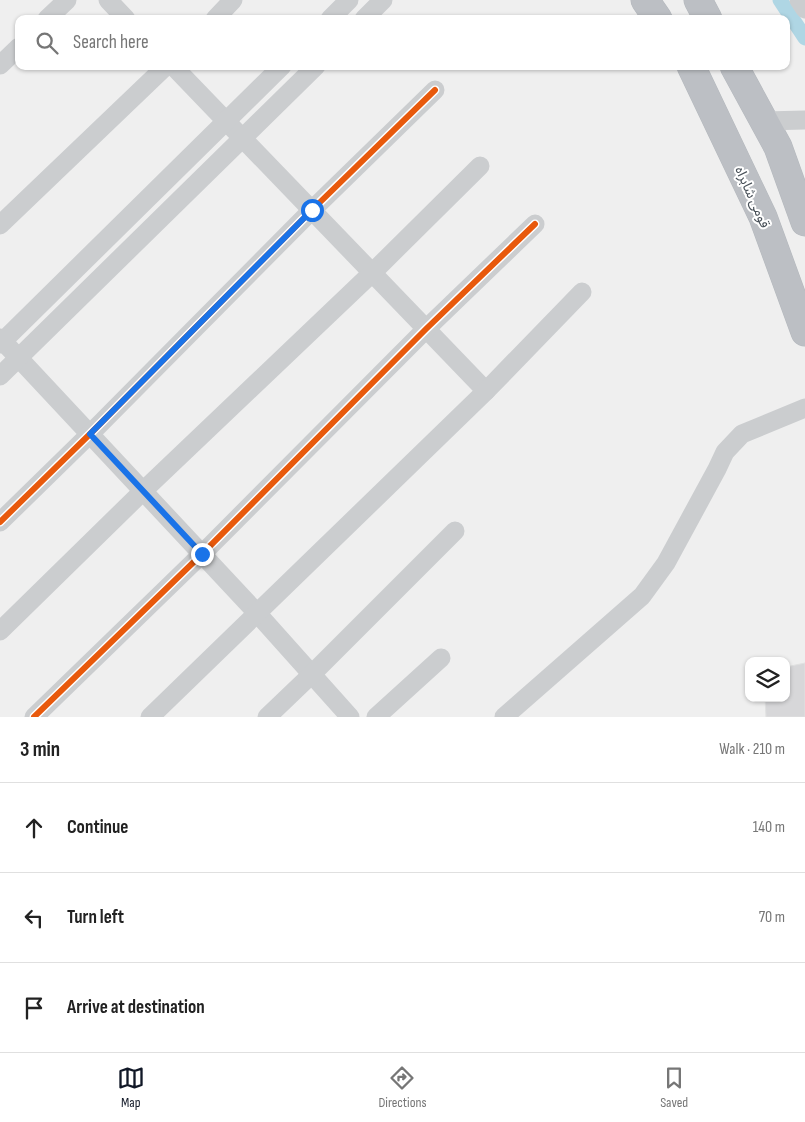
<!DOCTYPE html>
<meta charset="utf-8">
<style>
:root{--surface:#fff;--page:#f2f2f2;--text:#222;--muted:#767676;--line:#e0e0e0;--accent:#111827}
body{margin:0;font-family:"Sofia Sans Condensed","Noto Sans Arabic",sans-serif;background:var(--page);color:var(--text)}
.controls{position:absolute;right:15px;bottom:15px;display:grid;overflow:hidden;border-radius:10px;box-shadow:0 1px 4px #0004}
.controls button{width:45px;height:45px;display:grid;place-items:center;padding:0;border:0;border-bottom:1px solid var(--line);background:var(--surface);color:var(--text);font:25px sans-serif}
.stop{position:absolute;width:15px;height:15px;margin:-11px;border:4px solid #1a73e8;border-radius:50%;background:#fff}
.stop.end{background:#1a73e8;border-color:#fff;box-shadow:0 1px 5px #0008}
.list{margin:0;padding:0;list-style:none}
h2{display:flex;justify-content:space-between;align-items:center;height:65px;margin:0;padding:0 20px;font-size:21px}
h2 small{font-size:16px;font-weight:400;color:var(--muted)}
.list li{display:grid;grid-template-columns:32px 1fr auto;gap:15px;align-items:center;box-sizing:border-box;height:90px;padding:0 20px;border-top:1px solid var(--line)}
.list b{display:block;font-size:19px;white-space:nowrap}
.list em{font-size:16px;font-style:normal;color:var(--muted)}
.icon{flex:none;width:28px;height:28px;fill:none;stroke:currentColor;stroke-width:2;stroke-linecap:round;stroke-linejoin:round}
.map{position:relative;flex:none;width:805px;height:717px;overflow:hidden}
.search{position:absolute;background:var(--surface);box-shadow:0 1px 4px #0004;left:15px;right:15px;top:15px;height:55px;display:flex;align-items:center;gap:12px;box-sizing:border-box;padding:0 18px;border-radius:10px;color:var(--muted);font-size:19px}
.sheet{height:335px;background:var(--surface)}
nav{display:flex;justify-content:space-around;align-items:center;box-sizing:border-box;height:70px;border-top:1px solid var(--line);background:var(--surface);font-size:14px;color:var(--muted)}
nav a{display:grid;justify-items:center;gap:2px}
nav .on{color:var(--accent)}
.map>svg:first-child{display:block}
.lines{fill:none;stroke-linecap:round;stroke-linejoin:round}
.canal{stroke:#afd6e4;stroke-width:15}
.building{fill:#d7d7d9;stroke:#e0e1e1}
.highway-casing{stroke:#b4b8bd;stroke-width:29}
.minor{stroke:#cbcdcf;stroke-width:19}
.highway{stroke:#bcbfc4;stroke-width:28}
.cycleway-casing{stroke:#fff;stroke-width:9}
.cycleway{stroke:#e8590c;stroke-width:6}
.route{stroke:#1a73e8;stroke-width:6}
.labels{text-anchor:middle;stroke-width:4;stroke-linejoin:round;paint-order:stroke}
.street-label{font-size:14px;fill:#485058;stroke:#fff}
</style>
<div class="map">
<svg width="805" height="717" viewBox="0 0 805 717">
<rect width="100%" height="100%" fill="#efefef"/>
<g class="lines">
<!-- canal -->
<polyline class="canal" points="780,0 805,38"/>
</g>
<!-- building -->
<polygon class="building" points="805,663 805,717 766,717 765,698 786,698 786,667"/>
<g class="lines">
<defs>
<g id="highway">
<polyline points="645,0 658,19"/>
<polyline points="698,0 708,19"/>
<polyline points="691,66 763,217 805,332"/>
<polyline points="734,66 778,147 805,222"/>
</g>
</defs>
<!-- highway casing -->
<use href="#highway" class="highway-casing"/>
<!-- minor -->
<g class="minor">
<polyline points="108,0 126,19"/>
<polyline points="799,0 805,9"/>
<polyline points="47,19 67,0"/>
<polyline points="215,19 233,0"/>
<polyline points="330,19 349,0"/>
<polyline points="364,19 383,0"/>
<polyline points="0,65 19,47"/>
<polyline points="173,66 486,391"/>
<polyline points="764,121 805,120"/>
<polyline points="0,225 166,66"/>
<polyline points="0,338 257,613 350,717"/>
<polyline points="0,344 282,66"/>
<polyline points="0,376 316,66"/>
<polyline points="0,522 90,434 312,210 435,90"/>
<polyline points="0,631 143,491 372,273 480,166"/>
<polyline points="34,717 202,554 426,329 535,224"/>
<polyline points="150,717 486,391 582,292"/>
<polyline points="267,717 312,674 455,531"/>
<polyline points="376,717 441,658"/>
<polyline points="504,717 642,596 666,563 717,469 725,452 742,434 805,408"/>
</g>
<!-- highway -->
<use href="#highway" class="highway"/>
<defs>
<g id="cycleway">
<polyline points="0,522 90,434 312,210 435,90"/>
<polyline points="34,717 202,554 426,329 535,224"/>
</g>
</defs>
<!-- cycleway casing -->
<use href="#cycleway" class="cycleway-casing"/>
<!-- cycleway -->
<use href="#cycleway" class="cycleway"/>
</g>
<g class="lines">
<!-- route -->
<polyline class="route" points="202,554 90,434 312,210"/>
</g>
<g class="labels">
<!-- street labels -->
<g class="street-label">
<text transform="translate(753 197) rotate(66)" y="5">قومی شاہراہ</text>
</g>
</g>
</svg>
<div class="controls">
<button><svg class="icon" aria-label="layers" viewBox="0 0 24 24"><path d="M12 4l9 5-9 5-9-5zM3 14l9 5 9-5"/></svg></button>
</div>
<div class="stop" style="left:312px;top:210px"></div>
<div class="stop end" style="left:202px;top:554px"></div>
<div class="search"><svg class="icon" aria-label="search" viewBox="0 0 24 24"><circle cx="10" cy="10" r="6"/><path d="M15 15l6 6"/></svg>Search here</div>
</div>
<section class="sheet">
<h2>3 min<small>Walk · 210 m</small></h2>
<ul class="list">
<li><svg class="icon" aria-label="ahead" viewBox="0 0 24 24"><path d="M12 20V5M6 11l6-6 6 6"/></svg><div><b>Continue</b></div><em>140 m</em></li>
<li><svg class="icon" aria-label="left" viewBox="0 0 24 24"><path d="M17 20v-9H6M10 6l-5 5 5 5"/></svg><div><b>Turn left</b></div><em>70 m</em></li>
<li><svg class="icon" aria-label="arrive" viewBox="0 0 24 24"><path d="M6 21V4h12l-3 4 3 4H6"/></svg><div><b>Arrive at destination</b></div></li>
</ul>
</section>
<nav>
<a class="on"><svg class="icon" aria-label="map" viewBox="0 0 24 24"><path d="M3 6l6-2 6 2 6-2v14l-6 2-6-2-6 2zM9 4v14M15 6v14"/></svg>Map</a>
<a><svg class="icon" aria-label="directions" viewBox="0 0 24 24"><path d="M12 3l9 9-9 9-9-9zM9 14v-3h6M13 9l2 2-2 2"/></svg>Directions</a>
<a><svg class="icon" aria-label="saved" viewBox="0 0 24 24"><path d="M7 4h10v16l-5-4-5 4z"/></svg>Saved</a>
</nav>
